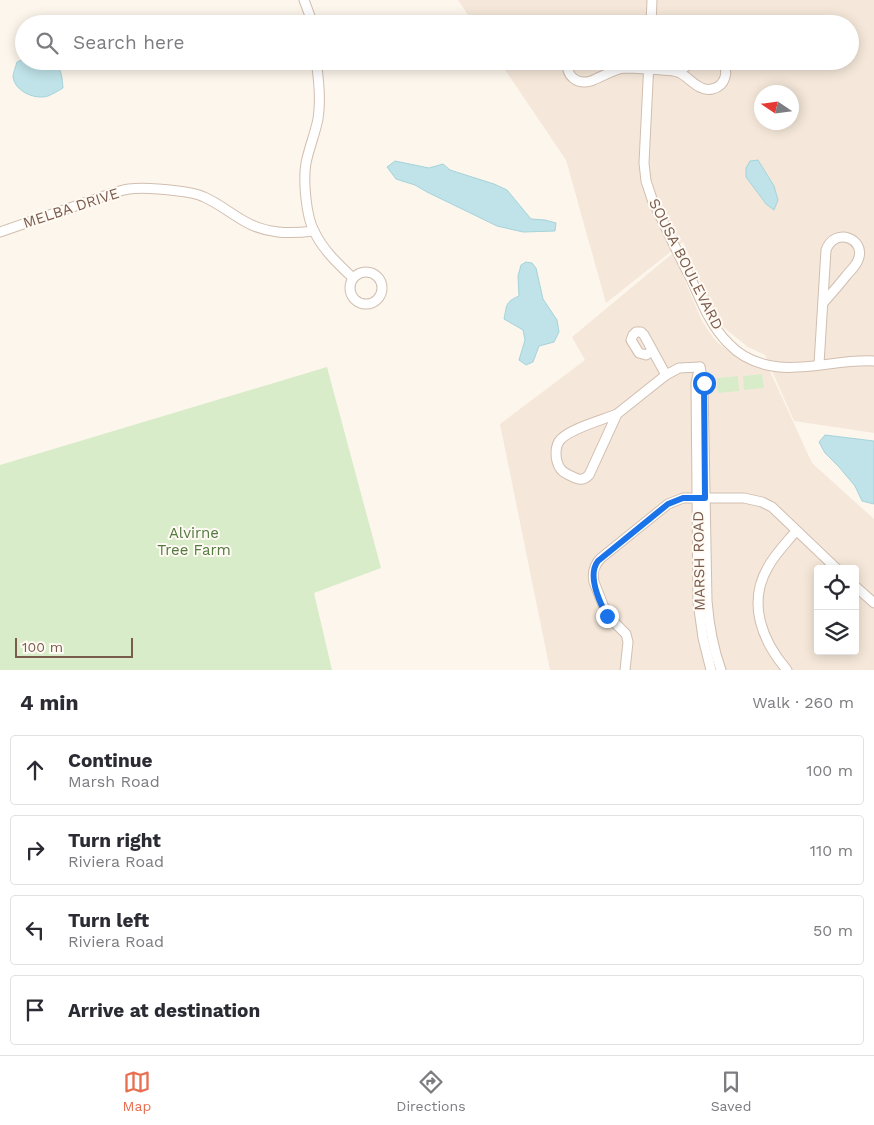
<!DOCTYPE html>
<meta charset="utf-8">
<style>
:root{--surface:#fff;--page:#f2f2f3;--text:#2b2b33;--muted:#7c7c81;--line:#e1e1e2;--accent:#e76f51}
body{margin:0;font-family:"Work Sans",sans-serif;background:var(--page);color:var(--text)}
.controls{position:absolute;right:15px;bottom:15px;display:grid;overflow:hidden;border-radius:5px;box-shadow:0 2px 12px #0003}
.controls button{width:45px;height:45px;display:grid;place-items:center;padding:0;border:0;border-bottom:1px solid var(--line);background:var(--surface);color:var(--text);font:25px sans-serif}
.compass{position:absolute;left:754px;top:85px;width:45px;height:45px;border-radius:50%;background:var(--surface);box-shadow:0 2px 12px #0003;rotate:283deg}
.scale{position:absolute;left:15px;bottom:12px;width:118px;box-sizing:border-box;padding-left:5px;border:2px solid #7a5c4d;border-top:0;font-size:14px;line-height:18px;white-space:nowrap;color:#7a5c4d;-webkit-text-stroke:4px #fffaf3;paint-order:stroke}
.stop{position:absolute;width:15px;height:15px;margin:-11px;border:4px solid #1a73e8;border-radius:50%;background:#fff}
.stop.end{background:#1a73e8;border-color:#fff;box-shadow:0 1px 5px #0008}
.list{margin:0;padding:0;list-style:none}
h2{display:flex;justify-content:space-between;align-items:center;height:65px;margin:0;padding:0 20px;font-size:21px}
h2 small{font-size:16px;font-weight:400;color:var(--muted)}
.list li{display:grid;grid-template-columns:32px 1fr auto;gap:15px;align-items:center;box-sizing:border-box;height:70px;margin:0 10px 10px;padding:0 10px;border:1px solid var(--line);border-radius:5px}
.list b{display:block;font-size:19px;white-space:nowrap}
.list p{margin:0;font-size:16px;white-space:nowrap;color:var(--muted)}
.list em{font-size:16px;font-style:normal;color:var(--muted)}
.icon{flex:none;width:28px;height:28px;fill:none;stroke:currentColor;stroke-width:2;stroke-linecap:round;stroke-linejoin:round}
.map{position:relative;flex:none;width:874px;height:670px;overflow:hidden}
.search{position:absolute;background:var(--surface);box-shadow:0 2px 12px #0003;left:15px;right:15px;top:15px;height:55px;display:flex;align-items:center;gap:12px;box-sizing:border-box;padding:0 18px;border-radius:28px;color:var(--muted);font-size:19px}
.sheet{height:385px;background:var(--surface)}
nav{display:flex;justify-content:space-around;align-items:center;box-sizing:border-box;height:70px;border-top:1px solid var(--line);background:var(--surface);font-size:14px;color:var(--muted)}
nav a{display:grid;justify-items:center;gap:2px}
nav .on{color:var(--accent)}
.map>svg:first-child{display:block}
.residential{fill:#f5e8da;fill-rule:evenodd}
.green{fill:#d8ecc9}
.water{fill:#bfe3e8;stroke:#a5d3da}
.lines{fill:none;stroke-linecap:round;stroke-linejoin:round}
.minor-casing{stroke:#d1beb0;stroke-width:11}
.minor{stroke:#fff;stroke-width:9}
.route{stroke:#1a73e8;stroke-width:6}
.labels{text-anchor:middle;stroke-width:4;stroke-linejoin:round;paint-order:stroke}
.street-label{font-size:15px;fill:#7a5c4d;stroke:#fffaf3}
.park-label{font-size:15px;fill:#537a41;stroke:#fffaf3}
</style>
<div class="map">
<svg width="874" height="670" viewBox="0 0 874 670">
<rect width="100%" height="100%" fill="#fdf6ec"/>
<!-- residential -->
<g class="residential">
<path d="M 458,0 L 874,0 L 874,433 L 794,421 L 765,355 L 748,347 L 723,327 L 713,310 L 683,242 L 606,303 L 566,160 L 499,61 L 850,61 L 850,24 L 474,24 ZM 762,92 L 792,92 L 792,122 L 762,122 Z"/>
<path d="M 673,253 L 702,321 L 710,333 L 717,342 L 727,350 L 769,369 L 812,463 L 874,519 L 874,670 L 550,670 L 500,424 L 585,360 L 572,337 ZM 818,569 L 855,569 L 855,651 L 818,651 Z"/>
</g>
<!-- green -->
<g class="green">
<polygon points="327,367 381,568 314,593 332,670 0,670 0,465"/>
<polygon points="762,374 764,388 744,390 743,376"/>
<polygon points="738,376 739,391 718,393 717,378"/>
</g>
<!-- water -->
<g class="water">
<path d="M 24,59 L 24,61 L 54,61 C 62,70 62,77 63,88 C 58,91 53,94 48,96 C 36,100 15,92 13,77 C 13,73 16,66 17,62 Z"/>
<polygon points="758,160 774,186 778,200 774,210 766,204 746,177 746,168 750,161"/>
<polygon points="395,161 429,168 443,164 450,170 494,184 507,190 531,219 545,220 556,223 555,231 523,232 497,226 427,192 415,185 396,179 387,167"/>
<path d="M 526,262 L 532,263 L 536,268 L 543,299 L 557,320 L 559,332 L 554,342 L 539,346 L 533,362 L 526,365 L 519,360 L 525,340 L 523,330 L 504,319 C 507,305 505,302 519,296 L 518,276 L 521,265 Z"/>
<polygon points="825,435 874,441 874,504 862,501 855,486 839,467 825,453 819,442"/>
</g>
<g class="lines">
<defs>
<g id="minor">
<polyline points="304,0 310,16 311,24"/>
<polyline points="651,24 652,0"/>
<path d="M 316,61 C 319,80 321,100 318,119 C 315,134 309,148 306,163 C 303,180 306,216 314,231 C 323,250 338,264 353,278"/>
<path d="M 568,61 C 565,76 577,85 591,81 C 599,78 615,69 623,68 C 630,68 673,70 678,72 C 690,77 698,92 712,89 C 726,86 729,71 722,61"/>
<polyline points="610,61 623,68"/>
<path d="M 649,61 L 644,163 L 646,181 L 652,199 C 665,226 678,254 692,281 C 702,303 711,326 728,343 C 741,357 760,365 779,367 C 811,370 842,359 874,361"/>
<polyline points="678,72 694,61"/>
<path d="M 0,232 L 110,194 C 116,192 123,190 129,189 C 145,187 162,189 178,191 C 187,192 196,193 204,197 C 218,203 230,213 244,221 C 266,234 289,234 314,231"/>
<circle cx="366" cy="288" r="16"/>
<polyline points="652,351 646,355 639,353 631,340 633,335 636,332 641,332 644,335 666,375"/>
<path d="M 819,364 L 826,250 C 835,226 867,239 858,260 C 856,266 850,271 846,276 C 839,285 831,294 823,303"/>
<path d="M 700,367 L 703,383 L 707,601 C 709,625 713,648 721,670"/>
<polyline points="699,370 696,383 698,602 703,638 711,670"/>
<path d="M 617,414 C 602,420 572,428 561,439 C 554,446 555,460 560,468 C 562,472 565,473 569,475 C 577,479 582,482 589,475 L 617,414 L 666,375 L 679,368 L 700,367"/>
<polyline points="855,586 874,603"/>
<path d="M 625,670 L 628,642 L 626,634 L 607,615 L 594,582 C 592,572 594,565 601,558 L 668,504 L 683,498 L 744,498 L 762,502 L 772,507 L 837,569"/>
<path d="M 787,670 C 762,641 747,603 768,567 C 775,554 787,542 796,531"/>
</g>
</defs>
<!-- minor casing -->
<use href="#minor" class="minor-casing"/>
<!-- minor -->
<use href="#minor" class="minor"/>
</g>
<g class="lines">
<!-- route -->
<path class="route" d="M 607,616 C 599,601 587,575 598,561 L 668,504 L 683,498 L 705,498 L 704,383"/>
</g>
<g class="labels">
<!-- street labels -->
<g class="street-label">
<text transform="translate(71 208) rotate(-18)" y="5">MELBA DRIVE</text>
<text transform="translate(686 264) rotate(63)" y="5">SOUSA BOULEVARD</text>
<text transform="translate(699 561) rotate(-91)" y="5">MARSH ROAD</text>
</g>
<!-- park labels -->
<g class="park-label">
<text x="194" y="538">Alvirne<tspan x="194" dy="17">Tree Farm</tspan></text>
</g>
</g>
</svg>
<div class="controls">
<button><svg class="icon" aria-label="locate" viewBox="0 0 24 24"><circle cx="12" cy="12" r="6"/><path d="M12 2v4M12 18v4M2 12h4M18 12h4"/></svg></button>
<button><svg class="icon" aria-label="layers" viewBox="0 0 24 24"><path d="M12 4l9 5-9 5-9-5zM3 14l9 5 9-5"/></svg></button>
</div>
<svg class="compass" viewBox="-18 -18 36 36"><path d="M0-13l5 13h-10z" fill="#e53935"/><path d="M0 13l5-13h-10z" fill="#7c7c81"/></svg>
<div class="scale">100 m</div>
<div class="stop" style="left:704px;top:383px"></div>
<div class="stop end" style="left:607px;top:616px"></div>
<div class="search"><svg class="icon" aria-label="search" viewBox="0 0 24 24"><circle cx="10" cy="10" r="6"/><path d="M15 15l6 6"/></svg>Search here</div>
</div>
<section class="sheet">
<h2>4 min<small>Walk · 260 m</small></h2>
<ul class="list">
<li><svg class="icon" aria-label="ahead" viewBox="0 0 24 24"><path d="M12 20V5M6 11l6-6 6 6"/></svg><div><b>Continue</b><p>Marsh Road</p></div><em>100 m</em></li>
<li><svg class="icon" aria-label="right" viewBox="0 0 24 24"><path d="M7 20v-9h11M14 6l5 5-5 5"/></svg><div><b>Turn right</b><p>Riviera Road</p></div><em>110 m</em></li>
<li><svg class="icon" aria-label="left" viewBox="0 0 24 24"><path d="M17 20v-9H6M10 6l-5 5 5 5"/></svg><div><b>Turn left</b><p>Riviera Road</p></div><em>50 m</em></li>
<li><svg class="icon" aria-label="arrive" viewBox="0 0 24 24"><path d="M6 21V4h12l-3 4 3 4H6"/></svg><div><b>Arrive at destination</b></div></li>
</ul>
</section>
<nav>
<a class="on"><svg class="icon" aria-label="map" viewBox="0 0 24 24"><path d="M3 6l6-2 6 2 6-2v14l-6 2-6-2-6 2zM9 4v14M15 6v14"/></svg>Map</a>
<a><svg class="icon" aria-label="directions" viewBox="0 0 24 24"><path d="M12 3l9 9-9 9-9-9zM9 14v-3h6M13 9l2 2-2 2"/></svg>Directions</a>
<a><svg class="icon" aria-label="saved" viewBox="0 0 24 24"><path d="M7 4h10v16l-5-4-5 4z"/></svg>Saved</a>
</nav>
